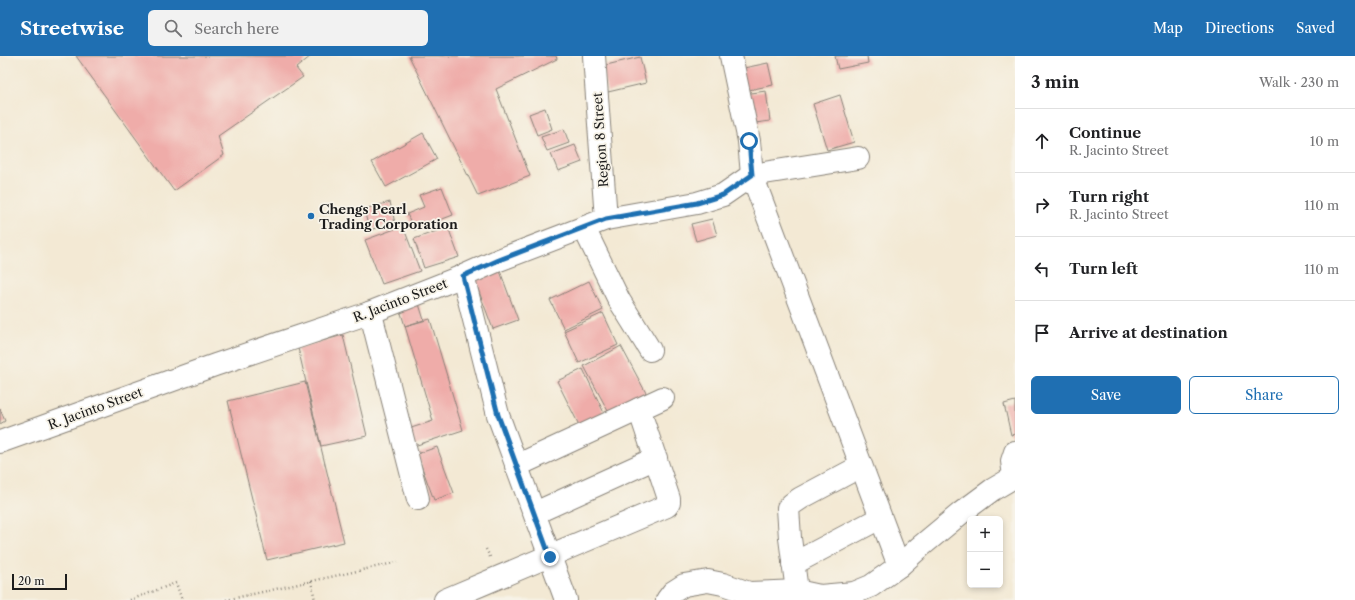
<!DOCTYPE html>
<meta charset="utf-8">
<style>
:root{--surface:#fff;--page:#f2f2f2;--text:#202124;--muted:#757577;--line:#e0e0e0;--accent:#1f6fb2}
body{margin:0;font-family:"Libre Caslon Text",serif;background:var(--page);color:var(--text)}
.controls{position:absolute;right:12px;bottom:12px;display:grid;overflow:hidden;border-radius:6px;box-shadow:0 2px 6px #0003}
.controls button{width:36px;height:36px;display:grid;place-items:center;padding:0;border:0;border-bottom:1px solid var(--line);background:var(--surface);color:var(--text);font:20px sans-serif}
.scale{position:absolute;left:12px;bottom:10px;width:55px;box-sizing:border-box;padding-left:4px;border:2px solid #1c1c1c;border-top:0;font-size:11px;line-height:14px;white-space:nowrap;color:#1c1c1c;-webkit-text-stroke:3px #f7f3e8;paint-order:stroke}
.stop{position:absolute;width:12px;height:12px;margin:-9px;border:3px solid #1f6fb2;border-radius:50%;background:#fff}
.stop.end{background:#1f6fb2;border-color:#fff;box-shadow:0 1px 4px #0008}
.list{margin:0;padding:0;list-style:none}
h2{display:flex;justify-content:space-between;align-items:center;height:52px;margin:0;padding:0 16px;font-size:17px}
h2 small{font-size:13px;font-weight:400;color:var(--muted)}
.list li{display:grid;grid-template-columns:26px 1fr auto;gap:12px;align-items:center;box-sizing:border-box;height:64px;padding:0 16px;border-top:1px solid var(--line)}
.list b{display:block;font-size:15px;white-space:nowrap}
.list p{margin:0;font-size:13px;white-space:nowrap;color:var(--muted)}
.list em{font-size:13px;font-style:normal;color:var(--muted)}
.actions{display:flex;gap:8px;padding:12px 16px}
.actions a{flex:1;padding:9px 0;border:1px solid var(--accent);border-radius:6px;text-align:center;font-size:14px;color:var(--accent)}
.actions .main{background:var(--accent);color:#fff}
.icon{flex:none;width:22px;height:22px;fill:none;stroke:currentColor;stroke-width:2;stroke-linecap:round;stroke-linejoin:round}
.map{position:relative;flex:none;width:1015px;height:544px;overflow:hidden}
header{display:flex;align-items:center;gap:24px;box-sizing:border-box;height:56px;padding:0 20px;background:var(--accent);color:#fff}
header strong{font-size:19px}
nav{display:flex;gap:22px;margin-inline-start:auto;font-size:14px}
.search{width:280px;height:36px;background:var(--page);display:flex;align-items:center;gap:10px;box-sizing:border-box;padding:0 14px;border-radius:6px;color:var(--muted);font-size:15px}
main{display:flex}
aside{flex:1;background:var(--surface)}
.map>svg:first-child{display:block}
.building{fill:#efaca9}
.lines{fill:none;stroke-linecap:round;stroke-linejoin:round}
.minor-casing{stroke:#888278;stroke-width:24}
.path{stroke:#888278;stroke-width:2.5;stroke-dasharray:1 3;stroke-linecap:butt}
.minor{stroke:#fff;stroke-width:22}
.route{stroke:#1f6fb2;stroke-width:5}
.poi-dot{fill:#1f6fb2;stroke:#f7f3e8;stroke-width:1.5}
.labels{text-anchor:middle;stroke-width:3.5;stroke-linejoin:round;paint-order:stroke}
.street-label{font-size:13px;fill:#1c1c1c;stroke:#f7f3e8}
.poi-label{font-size:13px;font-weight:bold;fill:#1c1c1c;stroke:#f7f3e8;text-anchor:start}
</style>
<header>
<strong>Streetwise</strong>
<div class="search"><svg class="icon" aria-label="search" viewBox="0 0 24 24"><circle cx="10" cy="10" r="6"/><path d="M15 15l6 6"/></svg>Search here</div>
<nav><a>Map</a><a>Directions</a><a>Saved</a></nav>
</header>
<main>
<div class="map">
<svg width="1015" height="544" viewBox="0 0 1015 544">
<rect width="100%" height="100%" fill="#f7f3e8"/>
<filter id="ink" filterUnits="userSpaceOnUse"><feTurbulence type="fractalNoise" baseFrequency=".025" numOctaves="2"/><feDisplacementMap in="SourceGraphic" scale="8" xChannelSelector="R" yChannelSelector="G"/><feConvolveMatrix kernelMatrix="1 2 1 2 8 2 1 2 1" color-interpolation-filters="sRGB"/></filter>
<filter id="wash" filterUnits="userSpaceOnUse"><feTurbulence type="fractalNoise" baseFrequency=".012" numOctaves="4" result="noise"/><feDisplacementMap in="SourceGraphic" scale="16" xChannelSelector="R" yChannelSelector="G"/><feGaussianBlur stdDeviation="0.9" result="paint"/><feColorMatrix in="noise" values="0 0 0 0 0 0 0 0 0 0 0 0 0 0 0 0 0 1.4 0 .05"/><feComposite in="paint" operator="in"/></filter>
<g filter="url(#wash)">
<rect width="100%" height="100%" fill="#f3e9d4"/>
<g id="blocks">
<!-- building -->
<g class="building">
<polygon points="76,0 311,0 296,12 303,21 218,80 224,99 174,135"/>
<polygon points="409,0 556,0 557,3 496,33 530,120 478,140"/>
<polygon points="835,0 867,0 868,7 838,13"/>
<polygon points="640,1 646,27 608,36 602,10"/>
<polygon points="768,7 773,29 744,35 739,13"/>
<polygon points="766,35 770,65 748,68 744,38"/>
<polygon points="840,39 854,86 827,94 813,48"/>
<polygon points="545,52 552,73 537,79 529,58"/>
<polygon points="564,73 569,87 547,95 541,81"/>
<polygon points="423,77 437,103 386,131 372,106"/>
<polygon points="575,89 582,106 558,115 551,98"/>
<polygon points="442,131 453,159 414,174 407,158 424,151 419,139"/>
<polygon points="390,146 395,167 369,174 364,153"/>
<polygon points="712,163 717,179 696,185 691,168"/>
<polygon points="403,170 420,215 382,228 365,184"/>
<polygon points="448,171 459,201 424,212 414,183"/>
<polygon points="500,215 518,264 493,273 475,225"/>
<polygon points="589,225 603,254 564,273 550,244"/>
<polygon points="419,248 424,264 405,270 400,254"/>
<polygon points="603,257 618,289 579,307 564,275"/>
<polygon points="430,263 463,374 414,390 408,373 433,365 405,270"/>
<polygon points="343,279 367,380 321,390 298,292"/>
<polygon points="621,290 646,337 609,357 584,310"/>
<polygon points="583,313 604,357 579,369 557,325"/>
<polygon points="305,326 344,486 267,504 228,345"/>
<polygon points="1015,345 1015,378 1011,379 1004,348"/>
<polygon points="0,353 5,365 0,368"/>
<polygon points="437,391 454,437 434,444 417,398"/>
</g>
</g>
</g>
<g filter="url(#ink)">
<use href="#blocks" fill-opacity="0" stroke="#888278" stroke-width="1"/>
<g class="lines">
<defs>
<g id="minor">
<polyline points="594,0 606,163"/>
<polyline points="731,0 749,85 752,119 899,510"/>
<polyline points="584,172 619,244 650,294"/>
<polyline points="463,220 498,359 566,544"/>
<polyline points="369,257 373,266 418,443"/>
<polyline points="0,386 215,309 369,257 463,220 499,204 606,163 697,147 723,139 752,119 858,102"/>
<polyline points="516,410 663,342"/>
<polyline points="535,457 656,402"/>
<polyline points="793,508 880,462"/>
<polyline points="797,535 790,482 788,452 792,448 801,442 861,410"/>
<polyline points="445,544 667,450 669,447 669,443 639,353"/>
<polyline points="667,544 673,536 684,529 708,525 723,528 749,537 797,535 820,540 854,537 871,530 899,510 920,491 961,457 992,434 1014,421 1012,405 1015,396"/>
</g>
</defs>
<!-- minor casing -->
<use href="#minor" class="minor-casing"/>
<!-- path -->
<g class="path">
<polyline points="486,493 491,503"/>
<polyline points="311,525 315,544"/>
<polyline points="130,544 176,527 182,544"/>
<polyline points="226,544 398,506"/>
</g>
<!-- minor -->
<use href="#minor" class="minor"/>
</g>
</g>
<g class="lines" filter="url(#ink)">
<!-- route -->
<polyline class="route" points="550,501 498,359 463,220 499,204 606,163 697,147 723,139 752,119 749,85"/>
</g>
<!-- markers -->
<circle class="poi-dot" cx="311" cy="160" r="4"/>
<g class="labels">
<!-- street labels -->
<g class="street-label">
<text transform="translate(600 84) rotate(-94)" y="5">Region 8 Street</text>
<text transform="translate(400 244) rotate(-21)" y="5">R. Jacinto Street</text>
<text transform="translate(95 352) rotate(-20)" y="5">R. Jacinto Street</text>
</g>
<!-- poi labels -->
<g class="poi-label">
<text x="319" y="158">Chengs Pearl<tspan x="319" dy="15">Trading Corporation</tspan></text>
</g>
</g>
</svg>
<div class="controls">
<button>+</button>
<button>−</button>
</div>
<div class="scale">20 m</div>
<div class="stop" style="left:749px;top:85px"></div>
<div class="stop end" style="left:550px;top:501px"></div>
</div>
<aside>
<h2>3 min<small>Walk · 230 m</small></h2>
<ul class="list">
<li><svg class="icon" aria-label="ahead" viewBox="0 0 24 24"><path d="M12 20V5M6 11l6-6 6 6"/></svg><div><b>Continue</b><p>R. Jacinto Street</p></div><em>10 m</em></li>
<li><svg class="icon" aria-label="right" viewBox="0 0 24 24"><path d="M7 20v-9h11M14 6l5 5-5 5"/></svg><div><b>Turn right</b><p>R. Jacinto Street</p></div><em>110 m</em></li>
<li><svg class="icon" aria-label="left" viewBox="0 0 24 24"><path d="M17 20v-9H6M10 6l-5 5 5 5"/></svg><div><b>Turn left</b></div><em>110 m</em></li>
<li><svg class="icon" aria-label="arrive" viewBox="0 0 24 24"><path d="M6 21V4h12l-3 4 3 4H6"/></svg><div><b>Arrive at destination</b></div></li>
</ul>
<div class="actions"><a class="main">Save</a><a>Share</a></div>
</aside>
</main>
